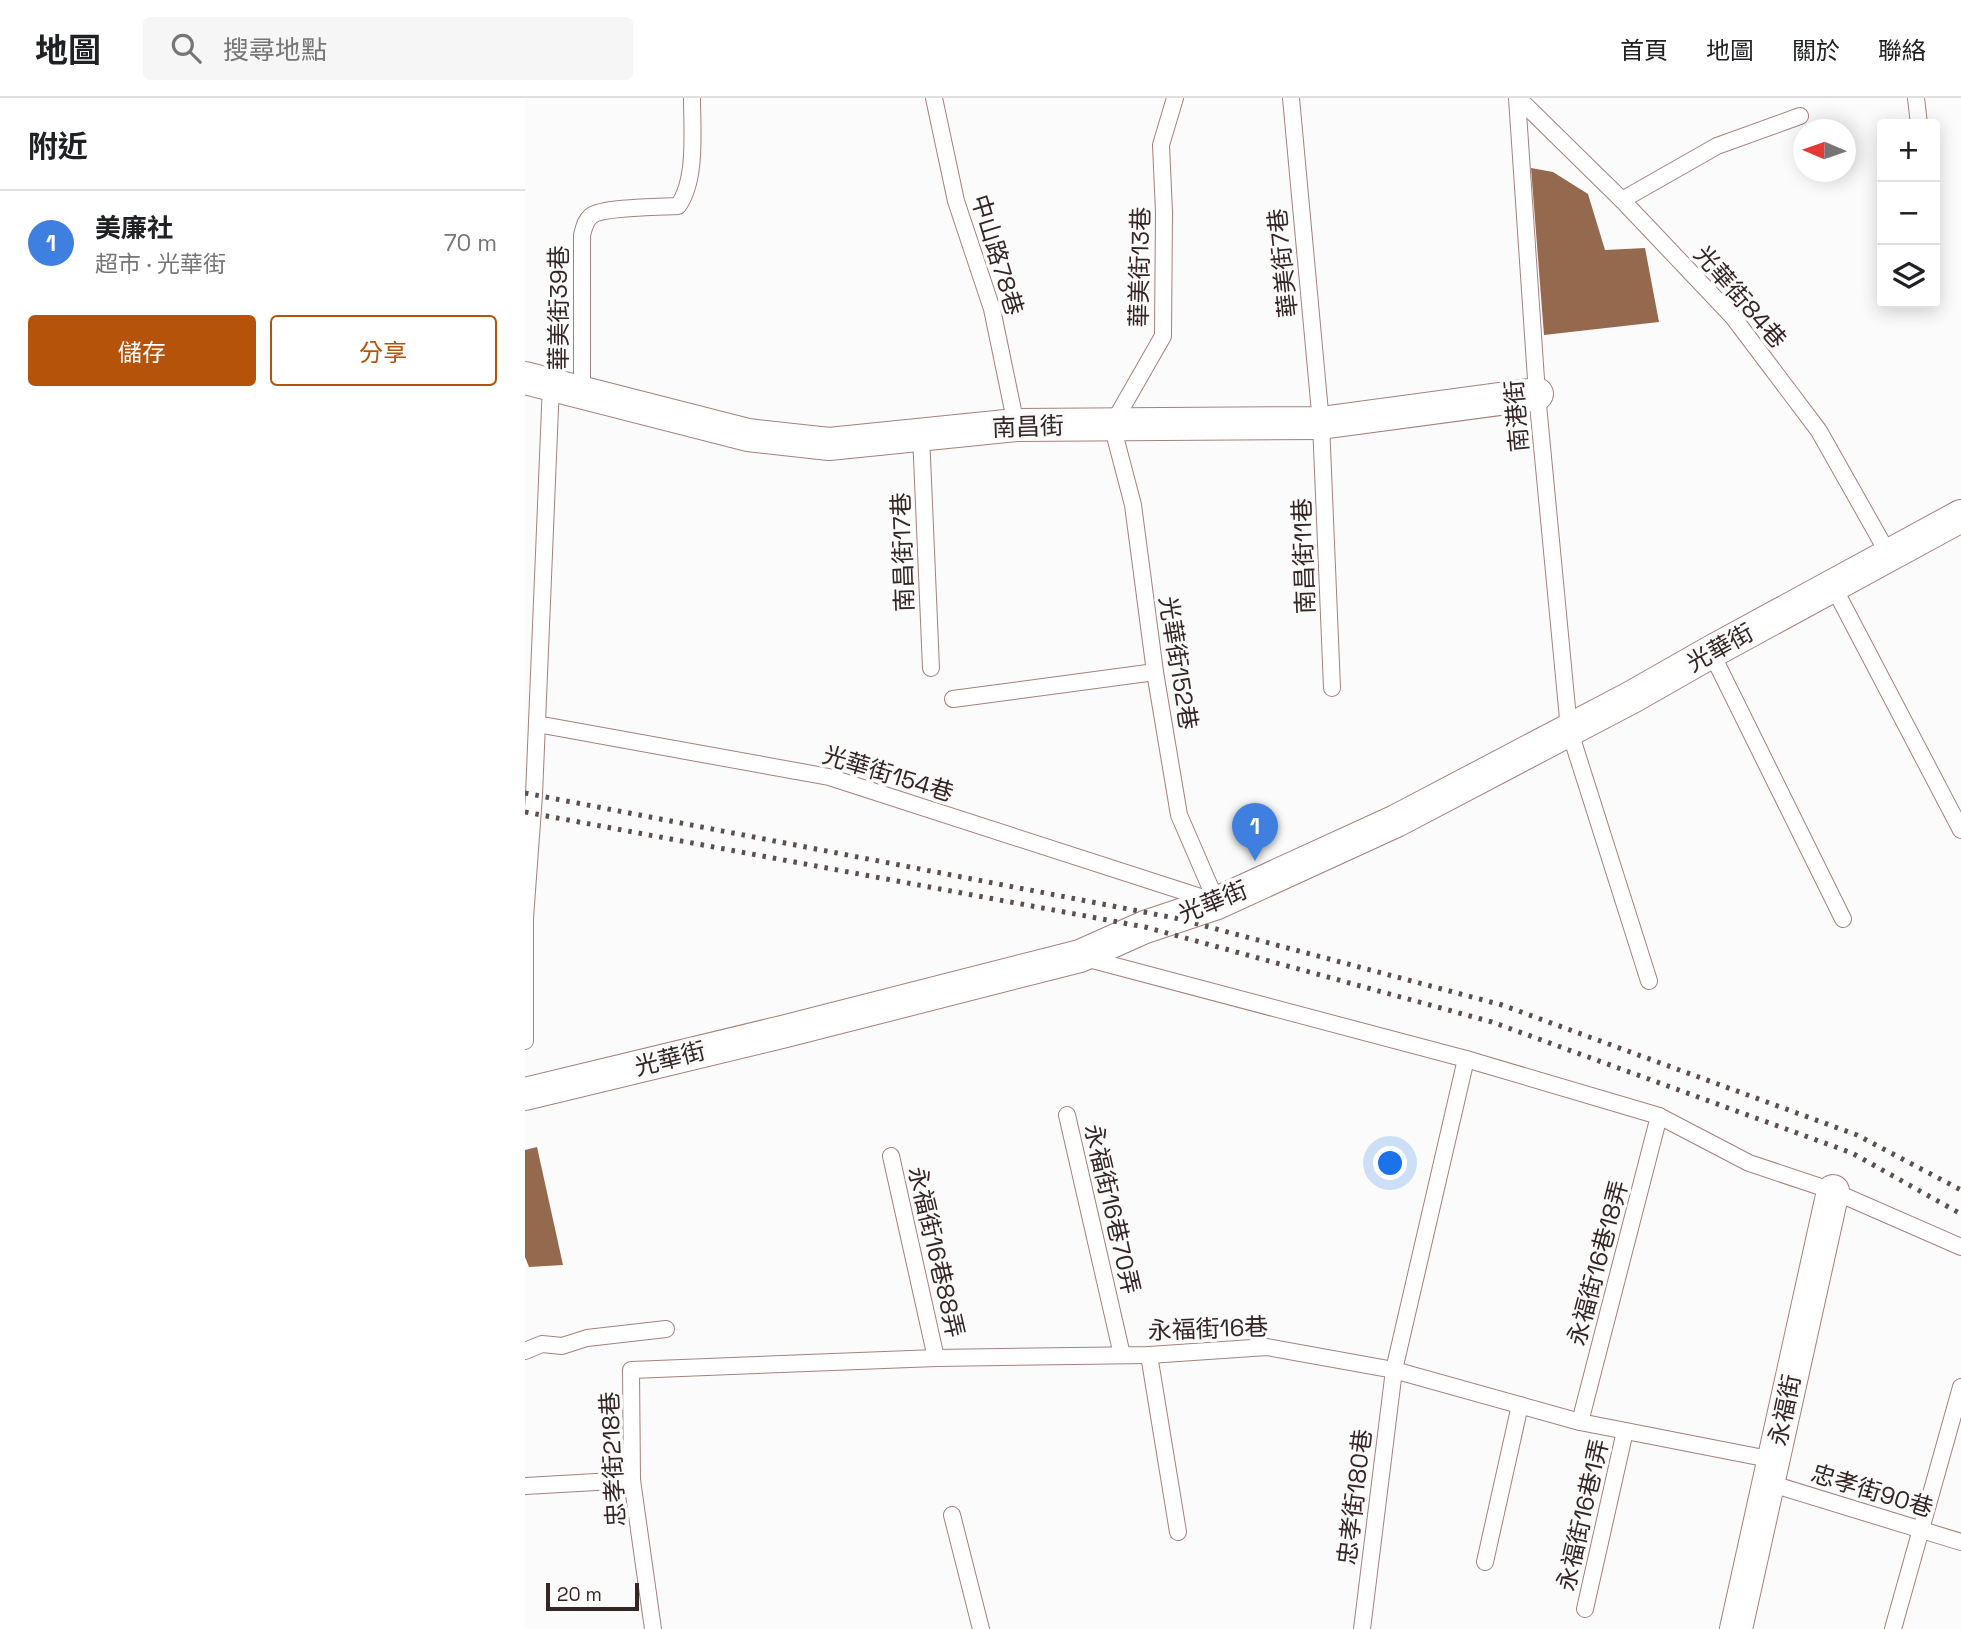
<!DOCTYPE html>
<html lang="zh-TW">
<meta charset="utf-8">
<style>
:root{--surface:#fff;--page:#f6f6f6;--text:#202124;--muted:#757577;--line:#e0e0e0;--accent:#b45309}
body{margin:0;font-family:"Space Grotesk","Noto Sans TC",sans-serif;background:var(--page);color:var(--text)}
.controls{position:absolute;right:21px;top:21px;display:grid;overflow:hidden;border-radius:7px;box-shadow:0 4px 18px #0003}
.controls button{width:63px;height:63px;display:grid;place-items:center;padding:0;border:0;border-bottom:2px solid var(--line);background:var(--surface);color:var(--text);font:35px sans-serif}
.compass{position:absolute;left:1268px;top:21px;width:63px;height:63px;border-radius:50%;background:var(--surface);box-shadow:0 4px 18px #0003;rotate:272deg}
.scale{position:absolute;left:21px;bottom:18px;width:93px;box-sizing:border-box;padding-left:7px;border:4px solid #352625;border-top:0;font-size:19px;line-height:24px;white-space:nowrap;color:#352625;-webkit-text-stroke:5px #fbfbfb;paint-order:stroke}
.you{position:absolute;left:866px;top:1066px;width:24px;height:24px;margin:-18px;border:5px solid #fff;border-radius:50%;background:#1a73e8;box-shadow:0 0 0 10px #1a73e833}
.badge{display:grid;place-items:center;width:46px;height:46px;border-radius:50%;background:var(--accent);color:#fff;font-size:23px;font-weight:700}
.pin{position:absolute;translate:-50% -58px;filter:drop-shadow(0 2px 4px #0008)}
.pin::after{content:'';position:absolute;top:37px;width:24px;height:21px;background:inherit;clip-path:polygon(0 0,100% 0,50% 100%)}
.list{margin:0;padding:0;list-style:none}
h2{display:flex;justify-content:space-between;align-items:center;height:91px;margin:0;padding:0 28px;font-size:30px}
h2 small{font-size:23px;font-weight:400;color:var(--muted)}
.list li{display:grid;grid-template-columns:46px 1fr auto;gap:21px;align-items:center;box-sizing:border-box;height:105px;padding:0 28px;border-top:2px solid var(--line)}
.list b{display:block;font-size:26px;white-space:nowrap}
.list p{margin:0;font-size:23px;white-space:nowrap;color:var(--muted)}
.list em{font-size:23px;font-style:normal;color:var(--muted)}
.actions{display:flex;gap:14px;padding:21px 28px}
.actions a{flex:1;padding:16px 0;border:2px solid var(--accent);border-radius:7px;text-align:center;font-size:24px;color:var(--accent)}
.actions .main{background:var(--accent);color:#fff}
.icon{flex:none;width:38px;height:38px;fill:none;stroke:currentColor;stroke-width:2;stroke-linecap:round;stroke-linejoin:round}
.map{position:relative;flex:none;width:1436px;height:1531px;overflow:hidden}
header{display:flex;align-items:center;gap:42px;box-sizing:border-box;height:98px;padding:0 35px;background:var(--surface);border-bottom:2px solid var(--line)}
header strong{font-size:33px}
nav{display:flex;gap:38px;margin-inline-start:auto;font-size:24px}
.search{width:490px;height:63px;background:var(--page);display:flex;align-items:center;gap:18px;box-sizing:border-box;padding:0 24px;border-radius:7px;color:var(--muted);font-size:26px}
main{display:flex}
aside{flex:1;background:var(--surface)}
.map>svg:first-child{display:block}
.building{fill:#95694e}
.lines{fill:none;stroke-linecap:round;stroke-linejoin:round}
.service-casing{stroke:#a5817d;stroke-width:18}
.minor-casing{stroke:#a5817d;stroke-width:34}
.service{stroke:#fff;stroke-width:16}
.minor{stroke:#fff;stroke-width:32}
.rail{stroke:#5c504f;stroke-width:5;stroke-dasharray:3.5 7;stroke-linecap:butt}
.labels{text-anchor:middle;stroke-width:7;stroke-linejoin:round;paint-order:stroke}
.street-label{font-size:24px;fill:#352625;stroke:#fbfbfb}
</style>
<header>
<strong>地圖</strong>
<div class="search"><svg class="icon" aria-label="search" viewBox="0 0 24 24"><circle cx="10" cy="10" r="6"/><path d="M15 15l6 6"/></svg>搜尋地點</div>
<nav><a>首頁</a><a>地圖</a><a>關於</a><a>聯絡</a></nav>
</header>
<main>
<aside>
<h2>附近<small></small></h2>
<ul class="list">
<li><span class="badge" style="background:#3f7fe0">1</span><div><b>美廉社</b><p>超市 · 光華街</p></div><em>70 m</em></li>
</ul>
<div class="actions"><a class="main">儲存</a><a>分享</a></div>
</aside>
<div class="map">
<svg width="1436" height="1531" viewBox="0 0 1436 1531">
<rect width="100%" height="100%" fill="#fbfbfb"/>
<!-- building -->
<g class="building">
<polygon points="1006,70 1028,74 1063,96 1080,152 1120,150 1134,224 1019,237"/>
<polygon points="12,1049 38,1167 4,1169 0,1159 0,1052"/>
</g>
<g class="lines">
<defs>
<g id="service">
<polyline points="409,0 431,103 467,211 491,327"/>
<polyline points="650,0 636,47 639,114 638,238 587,327 608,407 630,574 654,717 692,805"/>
<polyline points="766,0 796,325 807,590"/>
<polyline points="992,0 1012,296 1044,631 1124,883"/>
<polyline points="993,0 1097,102 1208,219 1294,333 1364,457"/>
<polyline points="1391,0 1394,26"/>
<polyline points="1097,102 1192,48 1275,18"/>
<path d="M 57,295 L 57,137 C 59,130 60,123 66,118 C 77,109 136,109 153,108 C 172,82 167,32 167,0"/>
<polyline points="396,336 406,570"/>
<polyline points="1308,488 1436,732"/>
<polyline points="1186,554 1318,821"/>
<polyline points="428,601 630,574"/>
<polyline points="12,626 304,679 685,802"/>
<polyline points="560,860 941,961 1134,1018 1224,1065 1308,1093 1436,1149"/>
<polyline points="0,943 0,820 9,697 26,286"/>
<polyline points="542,1017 597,1257"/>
<polyline points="366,1058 411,1260"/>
<polyline points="0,1253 17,1246 37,1248 62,1240 141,1231"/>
<polyline points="624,1257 653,1434"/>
<polyline points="1055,1324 1134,1018"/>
<polyline points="1244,1385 1436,1444"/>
<polyline points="0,1388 107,1382"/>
<polyline points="427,1417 456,1531"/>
<polyline points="960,1464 995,1307"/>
<polyline points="1060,1511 1100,1333"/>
<polyline points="128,1531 107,1382 106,1272 411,1260 624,1257 742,1249 869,1272 1055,1324 1249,1362"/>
<polyline points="837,1531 869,1272 941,961"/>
<polyline points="1368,1531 1436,1289"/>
</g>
<g id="minor">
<polyline points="0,280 223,337 304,346 491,327 796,325 1012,296"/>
<polyline points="0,996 257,934 555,858 620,829 692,805 871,723 1107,599 1186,554 1436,418"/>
<polyline points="1211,1531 1308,1093"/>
</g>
</defs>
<!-- service casing -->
<use href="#service" class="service-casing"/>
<!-- minor casing -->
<use href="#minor" class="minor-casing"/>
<!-- service -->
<use href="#service" class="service"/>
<!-- minor -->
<use href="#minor" class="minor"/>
<!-- rail -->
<g class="rail">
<polyline points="0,695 650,820 977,907 1332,1037 1436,1092"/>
<polyline points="0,714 620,829 967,924 1327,1055 1436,1116"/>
</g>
</g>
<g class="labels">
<!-- street labels -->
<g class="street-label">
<text transform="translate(472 157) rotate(73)" y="8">中山路78巷</text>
<text transform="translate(758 165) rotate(-96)" y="8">華美街7巷</text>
<text transform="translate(615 169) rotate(-89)" y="8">華美街13巷</text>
<text transform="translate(1215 199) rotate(49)" y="8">光華街84巷</text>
<text transform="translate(34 210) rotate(-90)" y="8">華美街39巷</text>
<text transform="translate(992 318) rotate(-95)" y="8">南港街</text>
<text transform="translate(503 329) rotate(-2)" y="8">南昌街</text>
<text transform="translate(378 454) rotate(-92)" y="8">南昌街17巷</text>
<text transform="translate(779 458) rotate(-92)" y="8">南昌街11巷</text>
<text transform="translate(1195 550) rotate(-29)" y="8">光華街</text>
<text transform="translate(653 565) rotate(81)" y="8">光華街152巷</text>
<text transform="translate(363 676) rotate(17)" y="8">光華街154巷</text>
<text transform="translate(688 804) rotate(-22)" y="8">光華街</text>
<text transform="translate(145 961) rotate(-14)" y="8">光華街</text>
<text transform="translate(587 1111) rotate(77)" y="8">永福街16巷70弄</text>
<text transform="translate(411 1154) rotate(77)" y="8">永福街16巷88弄</text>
<text transform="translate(1073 1165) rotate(-75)" y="8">永福街16巷18弄</text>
<text transform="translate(683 1231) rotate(-2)" y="8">永福街16巷</text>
<text transform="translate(1260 1312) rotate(-78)" y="8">永福街</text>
<text transform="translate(88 1361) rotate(-93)" y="8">忠孝街218巷</text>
<text transform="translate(1347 1393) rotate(17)" y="8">忠孝街90巷</text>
<text transform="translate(830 1399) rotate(-83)" y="8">忠孝街180巷</text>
<text transform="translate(1058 1417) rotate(-77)" y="8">永福街16巷1弄</text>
</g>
</g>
</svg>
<div class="controls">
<button>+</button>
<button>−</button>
<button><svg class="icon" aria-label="layers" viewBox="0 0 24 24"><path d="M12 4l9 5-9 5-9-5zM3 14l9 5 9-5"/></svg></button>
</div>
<svg class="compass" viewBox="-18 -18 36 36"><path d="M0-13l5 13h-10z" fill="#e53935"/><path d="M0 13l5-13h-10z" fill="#757577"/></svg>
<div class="scale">20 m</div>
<div class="you"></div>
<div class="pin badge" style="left:730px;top:763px;background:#3f7fe0">1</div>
</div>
</main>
